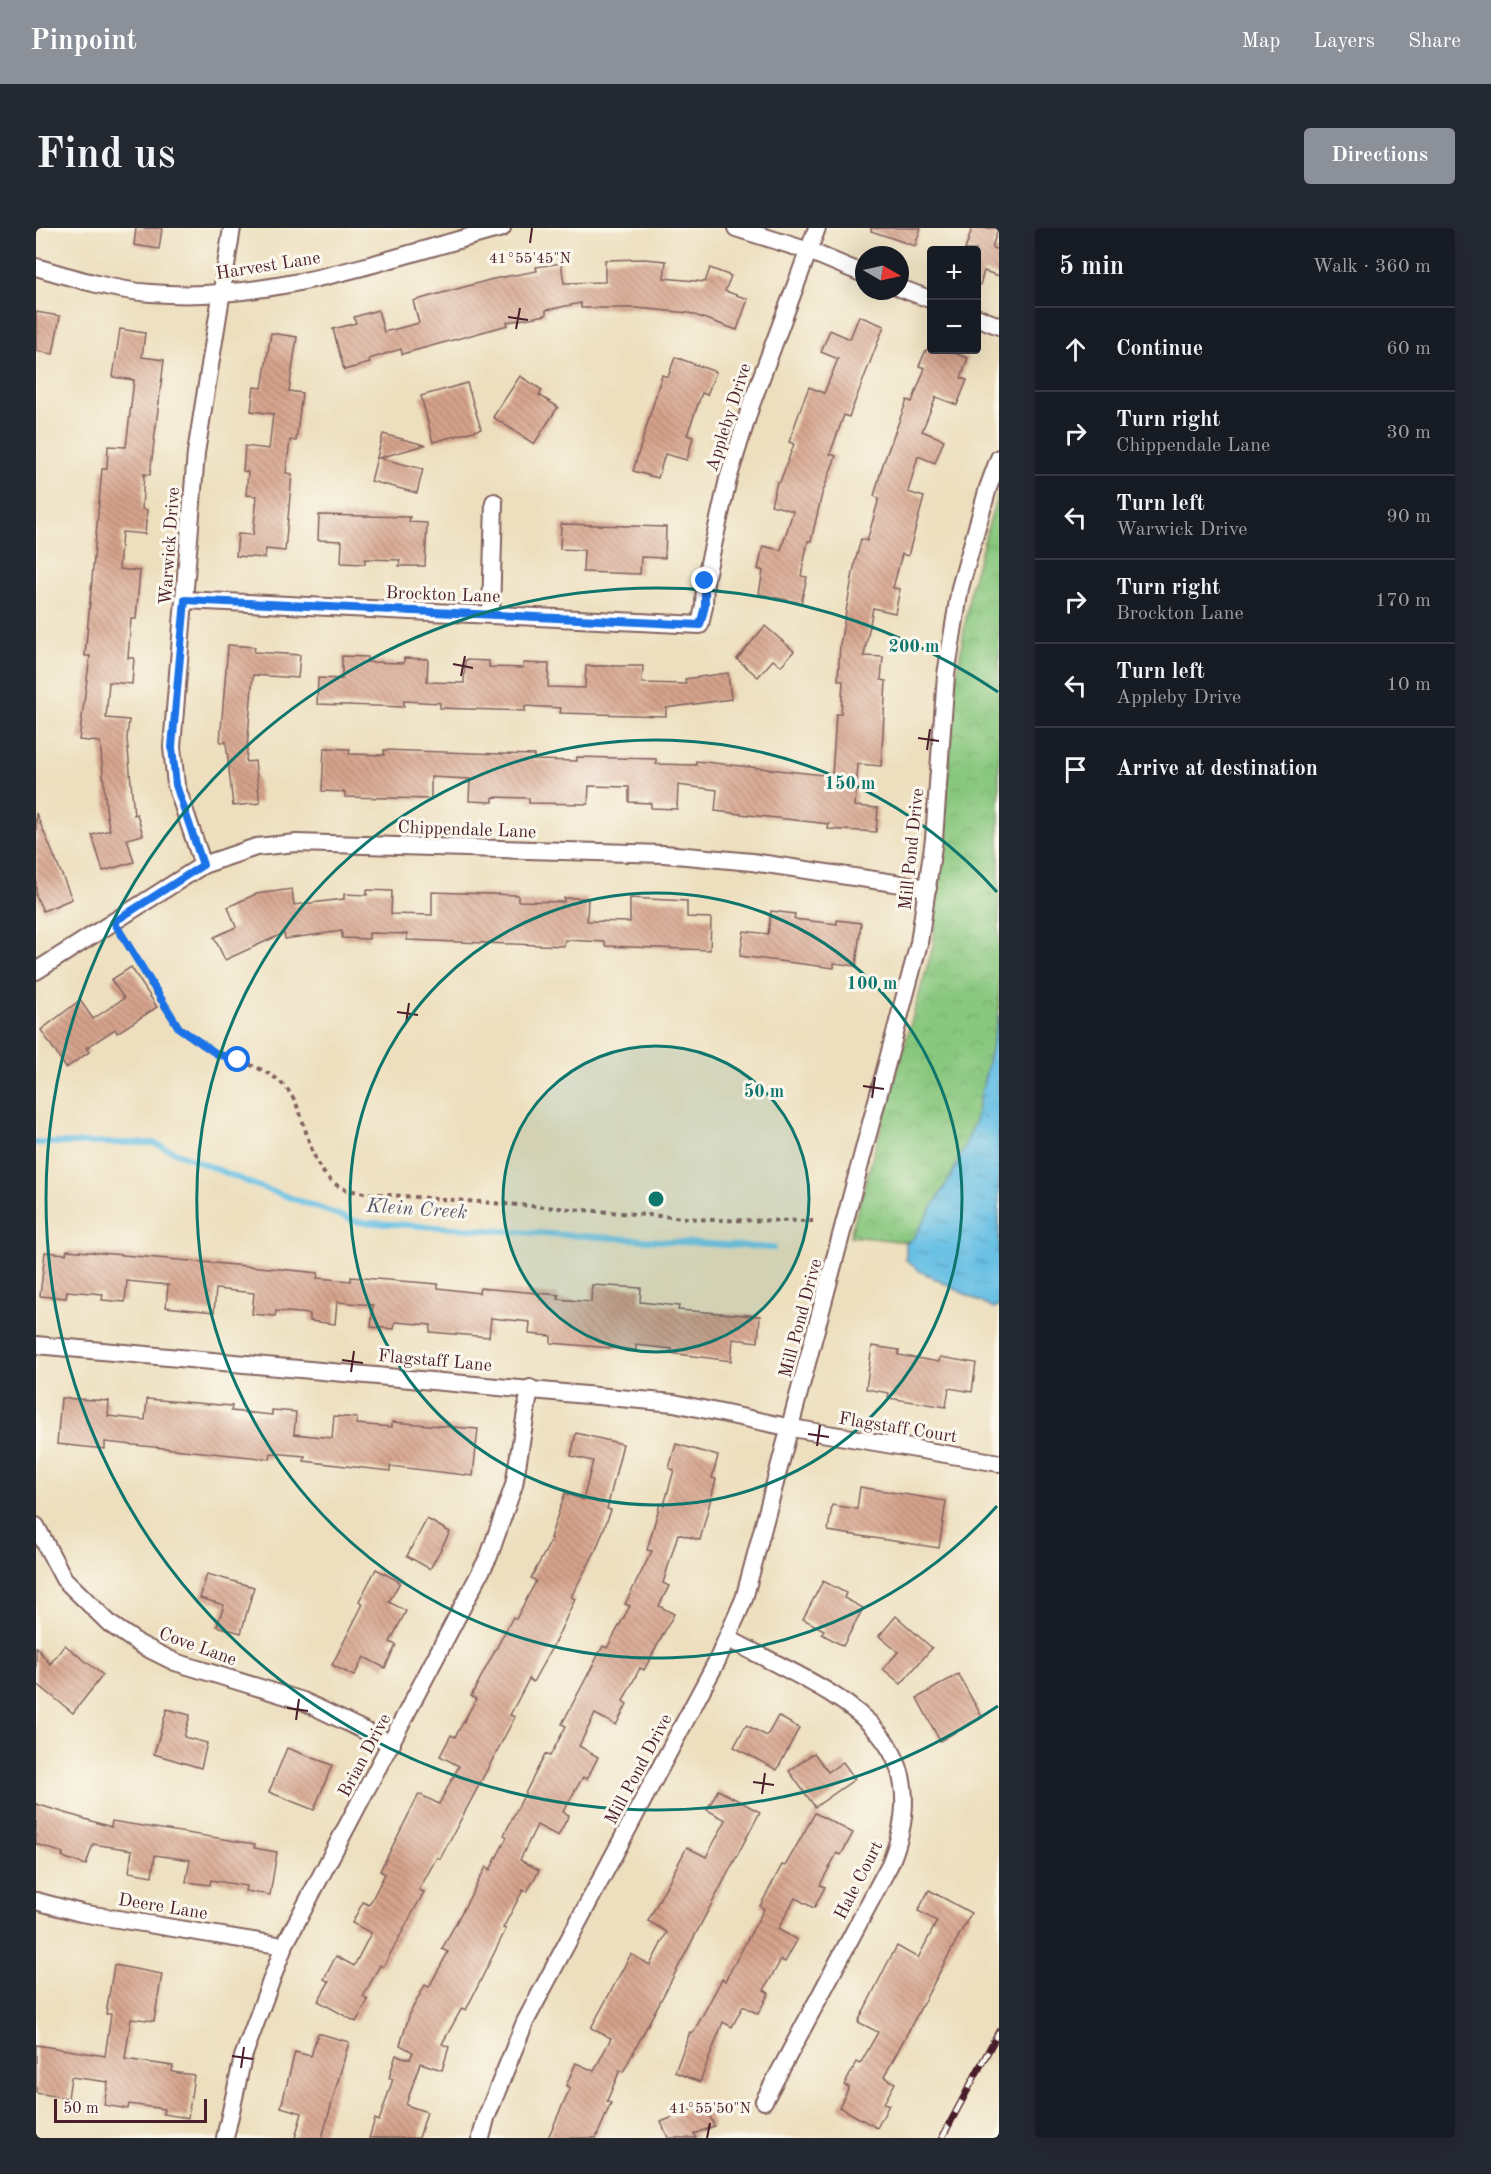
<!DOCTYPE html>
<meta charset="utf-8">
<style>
:root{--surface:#171b24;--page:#242831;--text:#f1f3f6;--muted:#9ea1a6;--line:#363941;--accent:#8c9099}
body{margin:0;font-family:"Old Standard TT",serif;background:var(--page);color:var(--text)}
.controls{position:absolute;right:18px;top:18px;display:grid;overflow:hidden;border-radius:6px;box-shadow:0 6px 24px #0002}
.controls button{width:54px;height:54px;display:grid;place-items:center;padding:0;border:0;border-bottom:2px solid var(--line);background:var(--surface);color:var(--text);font:30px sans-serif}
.compass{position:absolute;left:819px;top:18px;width:54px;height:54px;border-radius:50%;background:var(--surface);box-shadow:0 6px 24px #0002;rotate:99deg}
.scale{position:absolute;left:18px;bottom:15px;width:153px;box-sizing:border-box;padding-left:6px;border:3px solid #4a1f2b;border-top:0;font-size:16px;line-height:21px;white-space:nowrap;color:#4a1f2b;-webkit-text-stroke:4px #fbf7ec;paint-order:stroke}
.stop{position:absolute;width:18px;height:18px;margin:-14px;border:4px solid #1a73e8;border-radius:50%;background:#fff}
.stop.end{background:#1a73e8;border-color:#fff;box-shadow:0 2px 6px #0008}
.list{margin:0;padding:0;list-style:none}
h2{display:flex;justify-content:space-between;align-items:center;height:78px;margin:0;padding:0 24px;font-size:26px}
h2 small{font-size:20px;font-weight:400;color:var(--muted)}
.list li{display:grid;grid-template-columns:39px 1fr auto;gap:18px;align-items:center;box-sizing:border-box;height:84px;padding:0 24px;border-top:2px solid var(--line)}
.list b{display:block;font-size:22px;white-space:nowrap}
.list p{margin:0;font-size:20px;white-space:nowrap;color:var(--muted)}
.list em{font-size:20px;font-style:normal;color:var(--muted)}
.icon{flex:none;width:33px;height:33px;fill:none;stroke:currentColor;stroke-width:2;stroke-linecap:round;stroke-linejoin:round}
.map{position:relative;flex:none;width:963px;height:1910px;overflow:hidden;border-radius:6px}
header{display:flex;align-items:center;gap:36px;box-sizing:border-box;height:84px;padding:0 30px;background:var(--accent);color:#fff}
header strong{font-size:28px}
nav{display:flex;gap:33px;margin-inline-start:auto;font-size:21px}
.intro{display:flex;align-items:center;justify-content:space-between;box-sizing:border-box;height:144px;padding:0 36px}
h1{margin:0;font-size:42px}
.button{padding:15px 27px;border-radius:6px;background:var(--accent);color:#fff;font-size:21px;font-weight:700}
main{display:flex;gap:36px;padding:0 36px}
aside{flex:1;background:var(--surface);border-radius:6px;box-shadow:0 6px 24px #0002}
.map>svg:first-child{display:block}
.park{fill:url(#park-crowns);stroke:#697354;stroke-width:1.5}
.water{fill:url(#water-ripples);stroke:#587088;stroke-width:1.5}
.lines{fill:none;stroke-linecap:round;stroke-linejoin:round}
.stream{stroke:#67c0e4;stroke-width:6}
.building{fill:url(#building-back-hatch)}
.minor-casing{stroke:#83625e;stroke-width:20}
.path{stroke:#83625e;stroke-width:4;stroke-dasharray:4.5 4.5;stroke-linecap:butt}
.minor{stroke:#fff;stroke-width:16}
.rail-casing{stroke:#4a1f2b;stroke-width:7}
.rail{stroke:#fbf7ec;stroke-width:4.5;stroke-dasharray:14;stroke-linecap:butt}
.route{stroke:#1a73e8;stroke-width:8}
.ticks{fill:none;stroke:#4a1f2b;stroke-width:2}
.ring{fill:none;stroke:#0f766e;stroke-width:3}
.labels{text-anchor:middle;stroke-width:6;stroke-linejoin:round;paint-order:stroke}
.street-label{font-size:18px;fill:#4a1f2b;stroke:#fbf7ec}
.water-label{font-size:20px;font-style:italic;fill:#54576c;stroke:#fbf7ec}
.ticks-label{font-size:15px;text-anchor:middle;fill:#4a1f2b;stroke:#fbf7ec;stroke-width:6;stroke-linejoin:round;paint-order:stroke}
.centre{fill:#0f766e;stroke:#fbf7ec;stroke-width:3}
.ring-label{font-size:18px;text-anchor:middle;font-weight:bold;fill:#0f766e;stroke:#fbf7ec;stroke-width:6;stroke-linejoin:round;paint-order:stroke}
</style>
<header>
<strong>Pinpoint</strong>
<nav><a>Map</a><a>Layers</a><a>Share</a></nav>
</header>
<div class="intro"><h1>Find us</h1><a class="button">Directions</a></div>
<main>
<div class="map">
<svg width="963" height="1910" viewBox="0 0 963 1910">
<defs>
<pattern id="park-crowns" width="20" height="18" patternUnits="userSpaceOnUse" patternTransform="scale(1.5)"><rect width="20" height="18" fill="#88c77e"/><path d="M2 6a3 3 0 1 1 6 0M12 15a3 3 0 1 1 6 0" fill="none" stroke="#77aa6d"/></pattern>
<pattern id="water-ripples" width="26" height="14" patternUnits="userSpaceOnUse" patternTransform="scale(1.5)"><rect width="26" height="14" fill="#67c0e4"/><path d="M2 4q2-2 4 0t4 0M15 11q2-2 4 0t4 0" fill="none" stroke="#579bb9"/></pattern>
<pattern id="building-back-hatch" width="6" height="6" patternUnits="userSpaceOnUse" patternTransform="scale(1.5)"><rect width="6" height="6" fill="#d6a38b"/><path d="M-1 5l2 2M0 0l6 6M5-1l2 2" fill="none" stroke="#b08472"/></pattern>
</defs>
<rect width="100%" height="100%" fill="#fbf7ec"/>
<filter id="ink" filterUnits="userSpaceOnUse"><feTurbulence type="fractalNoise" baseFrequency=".0167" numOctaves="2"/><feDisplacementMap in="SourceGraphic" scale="12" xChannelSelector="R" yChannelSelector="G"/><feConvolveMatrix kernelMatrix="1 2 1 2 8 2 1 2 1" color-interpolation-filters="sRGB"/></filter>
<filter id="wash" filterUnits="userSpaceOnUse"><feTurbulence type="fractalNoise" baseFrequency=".008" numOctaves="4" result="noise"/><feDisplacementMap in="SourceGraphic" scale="24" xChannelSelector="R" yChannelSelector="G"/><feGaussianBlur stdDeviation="1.35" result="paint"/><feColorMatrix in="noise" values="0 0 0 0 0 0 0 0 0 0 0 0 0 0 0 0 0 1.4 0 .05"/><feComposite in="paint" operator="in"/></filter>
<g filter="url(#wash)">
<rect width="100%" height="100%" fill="#eddfbe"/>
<!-- park -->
<polygon class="park" points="963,261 963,1023 814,1008 897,718 920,454 935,358"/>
<!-- water -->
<polygon class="water" points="963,785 963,1079 956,1080 882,1042 870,1032 870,1015 878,1009 915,948 938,897"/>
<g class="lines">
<!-- stream -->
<polyline class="stream" points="0,915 117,915 219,957 322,994 737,1020"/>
</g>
<g id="blocks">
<!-- building -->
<g class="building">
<polygon points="100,0 126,0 123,21 98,17"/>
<polygon points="835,0 885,0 879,18 835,3"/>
<polygon points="936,0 962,0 956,20 963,22 963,48 948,43 944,57 940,57 940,22 929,22"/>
<polygon points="608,31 630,33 628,50 669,54 674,40 695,48 689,63 712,71 701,102 653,85 601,80 545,80 545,75 510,82 510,87 471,94 472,97 366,126 365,121 333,131 334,135 308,142 297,101 320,95 318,89 342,82 348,104 383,95 377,73 457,51 501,43 500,39 525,35 528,55 569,54 569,32"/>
<polygon points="0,84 24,88 17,126 0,123"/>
<polygon points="823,88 848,98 813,189 808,187 794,226 800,228 786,266 775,313 772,313 765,348 771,349 765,375 723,366 727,343 722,341 727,318 745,322 757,283 735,277 741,254 744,254 758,216 753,214 767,174 773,159 788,165 802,131 785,124 794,102 814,111"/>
<polygon points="84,101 109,105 106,129 128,132 114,247 108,246 106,281 111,282 109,306 86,304 83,341 104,343 100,391 95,391 92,430 98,430 96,456 73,454 70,490 93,492 91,511 98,587 101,586 107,607 91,611 98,634 67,643 56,607 74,602 71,589 64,514 43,512 54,428 49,428 66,241 71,241 72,218 90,219 98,152 77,149"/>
<polygon points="235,105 261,109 253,163 266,165 260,213 254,212 250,245 256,246 249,323 230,321 229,330 200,328 202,306 217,307 221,268 210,267 212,244 207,243 209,218 233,221 237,186 215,183 218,159 226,160"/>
<polygon points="890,122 909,122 932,130 925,150 931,152 921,177 900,169 886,203 908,212 899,235 882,228 872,264 888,269 872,328 866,326 857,360 864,361 859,385 837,380 828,428 847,429 845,452 850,453 845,538 822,536 819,578 842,580 840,604 792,601 793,596 679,583 681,562 642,557 641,581 615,580 615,575 593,574 593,559 553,558 552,576 493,575 493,570 457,569 457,574 433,573 434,551 395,549 395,571 309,569 309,564 286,563 288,520 314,521 313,526 348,527 348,522 498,527 498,532 541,533 541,529 620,531 620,536 660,537 660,533 796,548 800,486 805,486 807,453 802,452 804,416 819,334 825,311 831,313 843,270 838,268 847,236 871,172 876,174 889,140 883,138"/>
<polygon points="639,129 680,144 671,167 666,165 651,207 657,209 651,232 629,226 622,250 597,243 626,147 632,149"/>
<polygon points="484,148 506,162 503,167 522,179 498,216 457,189"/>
<polygon points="431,155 445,201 397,214 385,168"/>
<polygon points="347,206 389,217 343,230 387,241 381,265 335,253"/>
<polygon points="283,287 374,289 373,294 391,295 389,338 363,338 364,332 329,331 329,336 305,335 306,313 282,312"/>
<polygon points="525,296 630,299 629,330 605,329 604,346 547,344 548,322 524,321"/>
<polygon points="729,398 758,423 745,438 737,432 722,449 701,431"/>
<polygon points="192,417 219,419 218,424 264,427 262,450 217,447 210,534 219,533 224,575 197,578 190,514 184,514"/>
<polygon points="306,428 331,429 331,434 368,435 368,430 392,431 391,454 428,455 429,432 453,433 453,439 487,440 487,435 513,436 512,459 549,460 550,438 607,438 606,455 650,456 649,451 692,445 695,471 630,480 630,488 524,485 525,480 489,478 489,483 404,480 404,475 368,473 368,479 281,476 282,450 306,451"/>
<polygon points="0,585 36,671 7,683 0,668"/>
<polygon points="256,661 258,677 308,671 308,666 331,667 331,662 356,663 355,686 396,687 396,664 482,667 482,673 528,674 528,670 552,670 551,693 594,694 594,670 651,673 651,689 675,690 674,722 569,718 569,714 529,712 528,718 371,712 371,706 333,705 333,711 306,710 306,703 249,711 248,705 189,732 178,709 200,699 192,679 220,666"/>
<polygon points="735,683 759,686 758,691 801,696 801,692 825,695 820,738 798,735 798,740 704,728 708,703 732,706"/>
<polygon points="95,739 121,779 81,805 79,801 50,820 53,824 30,840 5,802 44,772 57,791 88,770 75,752"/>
<polygon points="31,1022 244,1041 282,1045 281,1050 315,1053 315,1049 402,1056 402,1060 443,1065 444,1060 523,1067 522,1071 555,1074 556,1057 605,1060 604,1074 643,1078 642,1082 724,1088 722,1114 697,1111 695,1133 635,1125 636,1121 600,1117 600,1122 515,1115 515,1108 493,1106 494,1094 455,1090 453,1109 394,1104 395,1097 359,1094 358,1101 335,1099 337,1077 301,1074 299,1096 274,1093 274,1086 240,1083 239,1088 216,1086 218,1065 180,1061 178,1084 158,1082 130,1079 132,1057 91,1053 89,1074 66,1072 67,1066 31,1063 30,1070 4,1068 9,1024 30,1026"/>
<polygon points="836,1118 863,1122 862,1127 903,1134 904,1129 940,1135 936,1164 913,1160 910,1179 852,1170 853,1165 830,1161"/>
<polygon points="25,1170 73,1173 72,1188 109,1192 111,1171 196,1178 195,1183 236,1187 236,1182 260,1184 258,1206 296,1210 298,1188 321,1190 320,1196 356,1199 356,1194 442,1201 437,1248 354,1238 354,1243 327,1240 268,1233 269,1228 235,1225 234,1231 69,1214 69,1221 21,1216"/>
<polygon points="540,1205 587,1216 571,1281 575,1282 560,1322 535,1369 539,1371 520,1412 497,1454 493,1451 474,1487 479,1489 404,1631 401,1629 383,1662 388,1664 347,1739 344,1737 327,1769 332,1772 320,1794 282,1773 293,1754 288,1751 300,1728 318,1738 335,1705 316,1695 327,1674 333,1677 349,1646 344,1643 383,1566 403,1576 423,1538 404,1528 415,1507 419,1509 440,1471 435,1468 477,1389 480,1391 500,1353 495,1350 516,1311 514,1310 529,1265 547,1272 557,1233 535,1228"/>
<polygon points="640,1216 682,1228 676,1250 680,1251 664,1312 642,1306 627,1355 633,1358 623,1378 638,1386 608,1442 604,1440 587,1473 591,1476 580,1497 559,1486 543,1518 562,1529 551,1551 547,1549 527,1584 533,1587 522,1608 501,1597 484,1632 503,1642 491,1664 487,1662 467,1700 470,1701 430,1782 426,1780 406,1816 413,1819 406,1842 384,1835 370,1877 391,1884 383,1910 333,1910 339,1891 343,1893 357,1851 353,1850 360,1827 374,1831 377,1824 364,1817 374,1785 389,1757 393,1759 412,1724 406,1721 450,1639 454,1642 471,1609 468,1607 509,1526 514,1528 530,1498 526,1496 567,1418 571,1420 594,1378 589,1376 616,1323 611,1322 624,1276 628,1277 638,1242 633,1240"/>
<polygon points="824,1259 910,1273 903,1320 792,1303 796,1277 821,1281"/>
<polygon points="391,1291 414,1304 394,1341 371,1328"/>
<polygon points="340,1341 364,1354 353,1374 370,1383 354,1414 360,1417 349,1440 328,1429 318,1448 296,1437 327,1376 323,1373"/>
<polygon points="171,1346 218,1359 205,1405 181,1398 188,1377 164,1370"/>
<polygon points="787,1353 810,1365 808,1370 827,1380 807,1418 786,1406 788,1402 767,1391"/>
<polygon points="860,1388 896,1420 865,1456 847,1441 862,1424 843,1408"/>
<polygon points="29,1417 67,1447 37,1485 0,1455 0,1419 14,1436"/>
<polygon points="922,1446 946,1489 904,1513 881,1470"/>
<polygon points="131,1481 154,1487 148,1509 171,1515 165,1540 118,1526"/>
<polygon points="742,1488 763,1500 741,1542 698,1519 710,1497 731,1508"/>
<polygon points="251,1520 296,1537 278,1582 233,1564"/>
<polygon points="778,1525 792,1544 807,1534 819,1551 779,1579 753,1543"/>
<polygon points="682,1562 724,1584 587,1844 584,1842 571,1873 575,1875 560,1910 512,1910 534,1860 530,1858 540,1835 558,1843 575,1810 555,1800 595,1726 614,1737 631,1704 612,1693 651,1619 670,1629 690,1592 671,1582"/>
<polygon points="0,1576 75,1599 76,1593 219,1616 218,1620 241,1624 234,1667 209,1663 210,1658 175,1652 174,1657 150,1654 154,1632 119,1627 116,1648 93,1644 96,1622 57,1616 50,1637 26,1629 27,1625 0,1616"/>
<polygon points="779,1585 817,1605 805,1627 801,1625 784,1657 789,1659 778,1680 759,1670 742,1701 761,1712 749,1734 745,1732 728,1762 733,1765 722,1786 707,1778 696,1799 687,1794 664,1854 639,1844 654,1804 657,1805 686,1751 689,1753 728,1681 724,1678 746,1637 749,1638"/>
<polygon points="893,1662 935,1685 848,1849 859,1855 848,1875 853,1877 841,1900 803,1879 813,1859 808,1857 821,1834 824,1836 842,1804 822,1794 851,1736 861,1718 882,1730 901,1693 882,1683"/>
<polygon points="78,1737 126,1746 118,1793 95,1790 89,1831 137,1838 136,1844 158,1847 152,1890 127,1886 128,1881 93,1876 92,1881 68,1877 72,1854 35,1849 32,1870 0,1865 0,1817 69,1828 75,1786 70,1786"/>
<polygon points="282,1805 313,1814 286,1910 259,1910 266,1885 245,1879 259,1824 275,1828"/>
<polygon points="669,1876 678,1898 658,1906 660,1910 632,1910 625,1894"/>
</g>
</g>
</g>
<g filter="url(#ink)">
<use href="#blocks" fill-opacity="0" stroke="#83625e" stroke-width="1.5"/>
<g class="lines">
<defs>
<g id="minor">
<polyline points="700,0 773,23 828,46"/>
<path d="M 0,39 C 37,50 76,62 115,65 C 236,75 351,30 466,0"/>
<polyline points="864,60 896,72"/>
<polyline points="940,89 963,98"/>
<polyline points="149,372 664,397 668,378 669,353 692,251 715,177 781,0"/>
<polyline points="455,387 458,274"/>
<polyline points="167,637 140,557 136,519 160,225 196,0"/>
<polyline points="0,743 167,637 220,619 260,615 628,626 716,634 892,660"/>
<polyline points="0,1117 638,1175 756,1200 963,1235"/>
<polyline points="0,1298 28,1351 74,1396 105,1417 139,1434 267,1473 356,1516"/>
<path d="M 693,1411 C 788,1463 910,1500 854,1636 L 728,1873"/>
<polyline points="0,1673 45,1685 248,1718"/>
<polyline points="189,1910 207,1829 248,1718 453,1328 478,1257 494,1160"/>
<polyline points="445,1910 450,1890 489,1794 681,1433 708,1371 883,715 898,611 910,447 924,360 952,260 963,230"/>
</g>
</defs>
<!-- minor casing -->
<use href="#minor" class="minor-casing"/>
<!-- path -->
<path class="path" d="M 86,707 C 106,740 128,790 159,813 C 187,833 233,834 254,865 C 274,894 270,942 306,960 C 312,963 321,963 328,965 L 676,992 L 777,993"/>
<!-- minor -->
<use href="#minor" class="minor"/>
<defs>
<polyline id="rail" points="906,1910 963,1803"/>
</defs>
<!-- rail casing -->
<use href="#rail" class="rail-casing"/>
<!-- rail -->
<use href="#rail" class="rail"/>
</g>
</g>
<g class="lines" filter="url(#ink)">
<!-- route -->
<polyline class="route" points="202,832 181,826 143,800 78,694 167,637 140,557 136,519 149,372 664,397 669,378 669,353"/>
</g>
<!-- ticks -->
<path class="ticks" d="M 494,15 L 496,0M 472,89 L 492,92M 480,101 L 484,80M 417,436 L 437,440M 425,448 L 429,428M 882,510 L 903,513M 891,522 L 894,501M 361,784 L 382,787M 370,796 L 373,775M 827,858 L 848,861M 836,870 L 839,849M 306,1132 L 327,1135M 315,1144 L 318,1123M 772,1206 L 793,1209M 781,1218 L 784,1197M 251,1480 L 272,1483M 260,1492 L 263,1471M 717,1554 L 738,1557M 726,1566 L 729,1545M 196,1828 L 217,1831M 205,1840 L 208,1819M 671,1910 L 674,1895"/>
<!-- distance rings -->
<circle cx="620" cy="971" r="153" fill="#0f766e" fill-opacity=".12"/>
<g class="ring">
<circle cx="620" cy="971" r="153"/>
<circle cx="620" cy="971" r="306"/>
<path d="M961 1278A459 459 0 1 1 961 664"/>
<path d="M962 1478A611 611 0 1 1 962 464"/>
</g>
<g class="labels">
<!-- street labels -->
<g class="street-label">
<text transform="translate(232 37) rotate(-9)" y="6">Harvest Lane</text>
<text transform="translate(692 189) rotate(-72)" y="6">Appleby Drive</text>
<text transform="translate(133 318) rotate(-86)" y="6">Warwick Drive</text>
<text transform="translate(407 366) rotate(2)" y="6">Brockton Lane</text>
<text transform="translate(431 601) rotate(2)" y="6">Chippendale Lane</text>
<text transform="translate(875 621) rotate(-84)" y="6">Mill Pond Drive</text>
<text transform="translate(764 1090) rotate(-75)" y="6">Mill Pond Drive</text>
<text transform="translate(399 1132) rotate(5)" y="6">Flagstaff Lane</text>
<text transform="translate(862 1199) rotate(9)" y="6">Flagstaff Court</text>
<text transform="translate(162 1418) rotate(20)" y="6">Cove Lane</text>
<text transform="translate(328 1527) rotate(-62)" y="6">Brian Drive</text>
<text transform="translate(602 1541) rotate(-62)" y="6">Mill Pond Drive</text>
<text transform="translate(822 1652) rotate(-63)" y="6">Hale Court</text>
<text transform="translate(127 1678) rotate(9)" y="6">Deere Lane</text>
</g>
<!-- water labels -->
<g class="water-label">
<text transform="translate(381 980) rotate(4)" y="7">Klein Creek</text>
</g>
</g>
<g class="ticks-label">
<text x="494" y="35">41°55'45"N</text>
<text x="674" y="1885">41°55'50"N</text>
</g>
<circle cx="620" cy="971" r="9" class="centre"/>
<g class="ring-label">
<text x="878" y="424">200 m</text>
<text x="814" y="561">150 m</text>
<text x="836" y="761">100 m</text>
<text x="728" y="869">50 m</text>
</g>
</svg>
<div class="controls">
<button>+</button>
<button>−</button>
</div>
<svg class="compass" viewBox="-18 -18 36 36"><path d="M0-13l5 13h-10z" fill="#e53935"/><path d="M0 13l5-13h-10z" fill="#9ea1a6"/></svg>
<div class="scale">50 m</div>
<div class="stop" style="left:202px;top:832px"></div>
<div class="stop end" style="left:669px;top:353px"></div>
</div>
<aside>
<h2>5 min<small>Walk · 360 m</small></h2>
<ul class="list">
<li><svg class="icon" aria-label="ahead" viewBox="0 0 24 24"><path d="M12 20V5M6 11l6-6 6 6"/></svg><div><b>Continue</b></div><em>60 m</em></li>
<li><svg class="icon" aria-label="right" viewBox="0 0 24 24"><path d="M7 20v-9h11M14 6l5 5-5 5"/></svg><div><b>Turn right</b><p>Chippendale Lane</p></div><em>30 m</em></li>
<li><svg class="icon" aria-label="left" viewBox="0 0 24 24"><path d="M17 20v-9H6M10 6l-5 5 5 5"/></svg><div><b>Turn left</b><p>Warwick Drive</p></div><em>90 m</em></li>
<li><svg class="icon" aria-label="right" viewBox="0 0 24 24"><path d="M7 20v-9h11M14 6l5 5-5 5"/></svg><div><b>Turn right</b><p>Brockton Lane</p></div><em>170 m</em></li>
<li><svg class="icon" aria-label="left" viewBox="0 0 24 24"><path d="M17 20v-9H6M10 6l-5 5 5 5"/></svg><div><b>Turn left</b><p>Appleby Drive</p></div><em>10 m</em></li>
<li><svg class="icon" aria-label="arrive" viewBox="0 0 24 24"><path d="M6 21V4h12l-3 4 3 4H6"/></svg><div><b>Arrive at destination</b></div></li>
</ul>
</aside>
</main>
